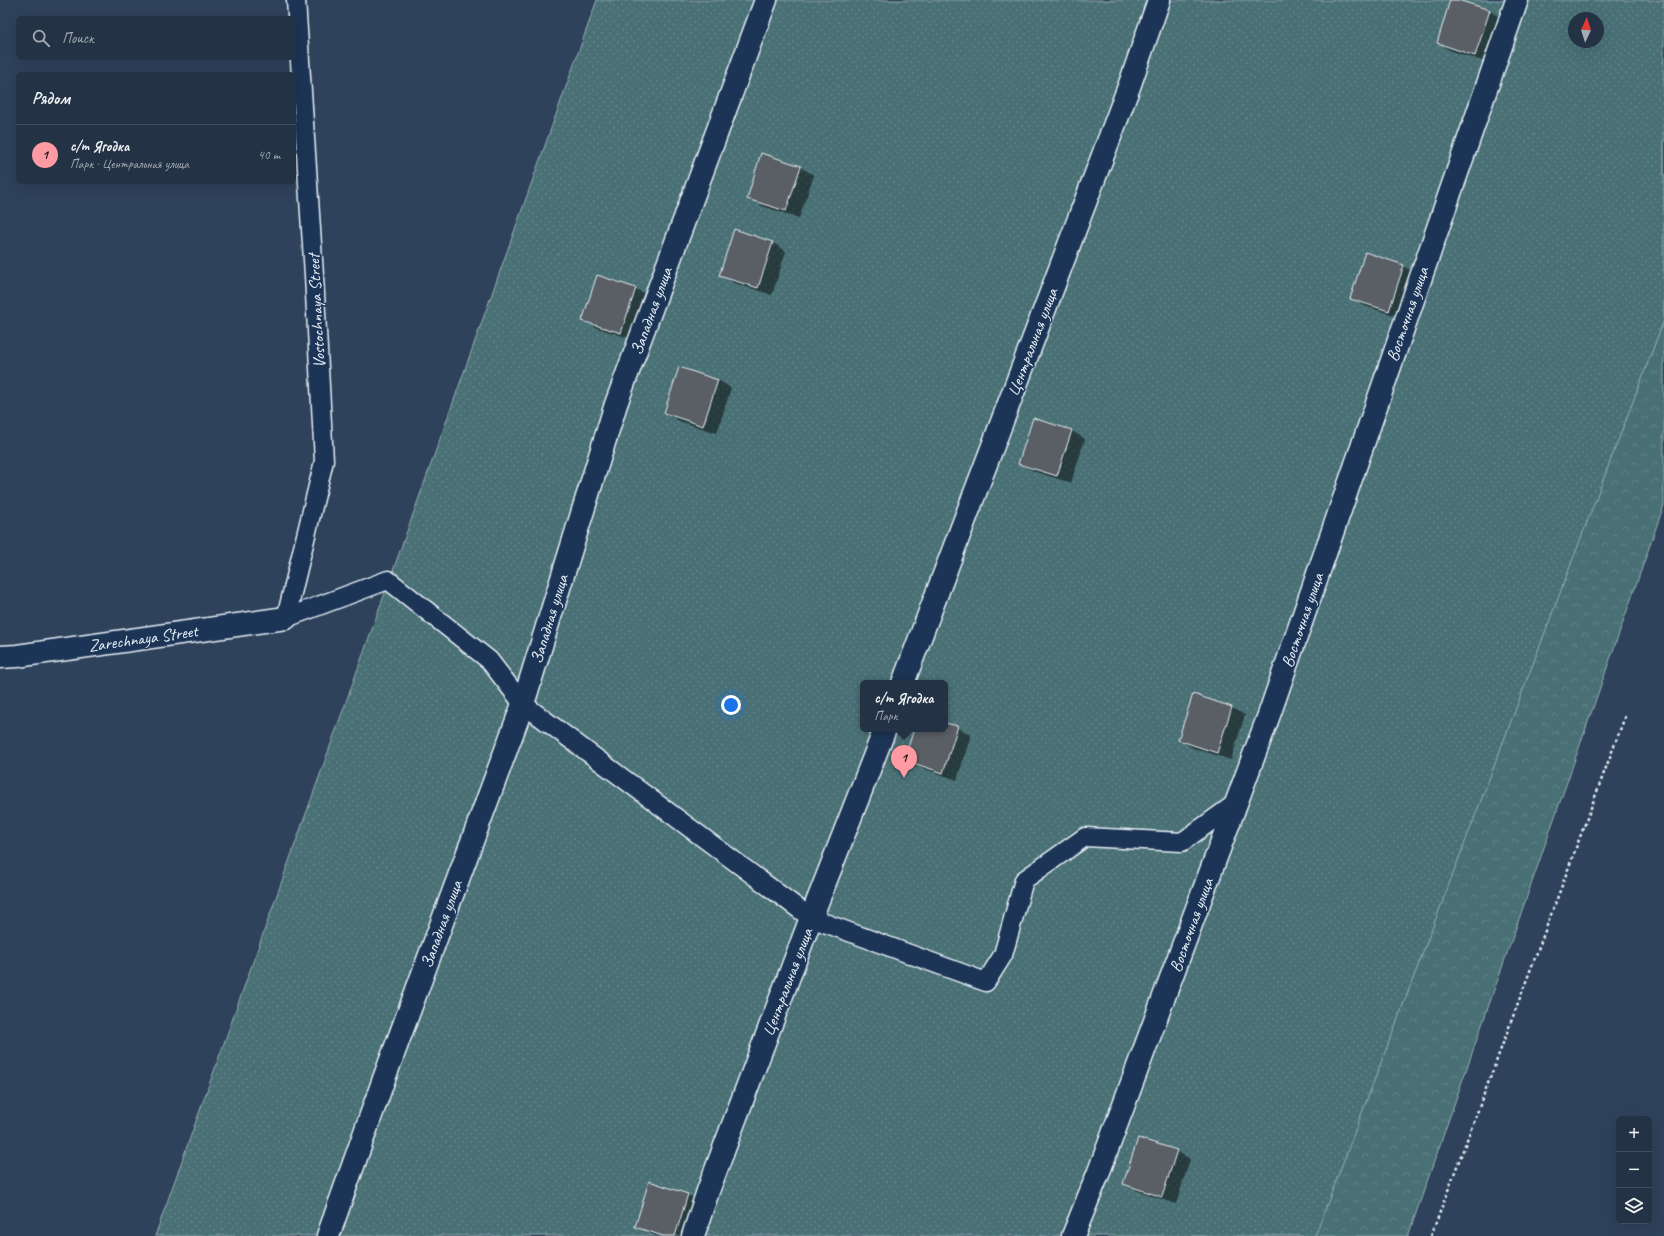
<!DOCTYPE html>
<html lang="ru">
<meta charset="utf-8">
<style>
:root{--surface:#233244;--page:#2f3e4f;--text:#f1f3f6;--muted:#a3aab2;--line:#404d5d;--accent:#ff9aa2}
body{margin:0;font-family:Caveat,sans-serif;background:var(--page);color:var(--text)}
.controls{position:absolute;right:12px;bottom:12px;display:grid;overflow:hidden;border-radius:6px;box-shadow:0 4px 16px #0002}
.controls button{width:36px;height:36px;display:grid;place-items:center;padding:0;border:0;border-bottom:1px solid var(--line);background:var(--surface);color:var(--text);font:20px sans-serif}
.compass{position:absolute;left:1568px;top:12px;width:36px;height:36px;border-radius:50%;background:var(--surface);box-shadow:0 4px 16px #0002;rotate:4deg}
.you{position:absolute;left:731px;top:705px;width:14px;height:14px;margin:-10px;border:3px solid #fff;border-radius:50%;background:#1a73e8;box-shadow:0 0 0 6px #1a73e833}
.badge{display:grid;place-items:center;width:26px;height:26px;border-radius:50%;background:var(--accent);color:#111;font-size:13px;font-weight:700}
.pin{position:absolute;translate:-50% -33px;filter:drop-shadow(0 1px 2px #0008)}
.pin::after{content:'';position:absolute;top:21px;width:14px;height:12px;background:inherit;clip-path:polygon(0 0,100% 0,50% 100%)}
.popup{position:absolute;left:860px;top:680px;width:88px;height:52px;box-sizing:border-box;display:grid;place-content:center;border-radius:6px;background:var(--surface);filter:drop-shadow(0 1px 3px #0005);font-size:13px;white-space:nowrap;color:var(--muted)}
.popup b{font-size:15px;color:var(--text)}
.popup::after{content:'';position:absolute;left:50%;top:100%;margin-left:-8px;border:8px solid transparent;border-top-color:var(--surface)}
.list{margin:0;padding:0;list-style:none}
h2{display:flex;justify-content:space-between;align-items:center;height:52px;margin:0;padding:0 16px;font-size:17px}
h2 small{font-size:13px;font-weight:400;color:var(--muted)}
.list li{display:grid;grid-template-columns:26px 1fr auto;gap:12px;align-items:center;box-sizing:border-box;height:60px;padding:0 16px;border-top:1px solid var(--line)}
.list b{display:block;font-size:15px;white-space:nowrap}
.list p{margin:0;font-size:13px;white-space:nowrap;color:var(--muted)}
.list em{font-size:13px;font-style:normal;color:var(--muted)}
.icon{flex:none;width:22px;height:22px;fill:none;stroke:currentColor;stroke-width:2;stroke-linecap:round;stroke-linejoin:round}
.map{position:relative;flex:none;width:1664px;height:1236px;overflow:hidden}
.search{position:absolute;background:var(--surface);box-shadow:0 4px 16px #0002;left:16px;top:16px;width:280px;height:44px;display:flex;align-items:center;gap:10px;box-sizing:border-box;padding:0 14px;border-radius:6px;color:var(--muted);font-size:15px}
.panel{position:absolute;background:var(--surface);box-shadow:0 4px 16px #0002;left:16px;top:72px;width:280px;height:112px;border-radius:6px}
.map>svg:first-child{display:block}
.forest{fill:url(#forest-crowns);stroke:#98b0b6}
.park{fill:url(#park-dots);stroke:#98b0b6;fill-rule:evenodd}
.shadow{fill:#0007}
.building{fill:#5a5f65;stroke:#e8f1f8}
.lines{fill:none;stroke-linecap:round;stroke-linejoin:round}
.service-casing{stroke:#e8f1f8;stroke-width:21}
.minor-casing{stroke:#e8f1f8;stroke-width:25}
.path{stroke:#e8f1f8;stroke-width:2.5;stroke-dasharray:3 3;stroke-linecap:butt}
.service{stroke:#1d3557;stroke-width:18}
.minor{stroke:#1d3557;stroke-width:22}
.labels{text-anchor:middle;stroke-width:3;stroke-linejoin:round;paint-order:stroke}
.street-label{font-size:17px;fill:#e8f1f8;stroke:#1d3557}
</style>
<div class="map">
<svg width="1664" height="1236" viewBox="0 0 1664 1236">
<defs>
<pattern id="forest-crowns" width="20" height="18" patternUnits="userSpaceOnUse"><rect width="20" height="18" fill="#487074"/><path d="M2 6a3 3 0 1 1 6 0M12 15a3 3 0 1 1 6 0" fill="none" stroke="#628589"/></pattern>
<pattern id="park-dots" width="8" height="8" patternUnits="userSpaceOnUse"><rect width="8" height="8" fill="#487074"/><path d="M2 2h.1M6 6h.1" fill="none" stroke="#628589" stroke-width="1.8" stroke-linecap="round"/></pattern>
</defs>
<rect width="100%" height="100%" fill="#2f425b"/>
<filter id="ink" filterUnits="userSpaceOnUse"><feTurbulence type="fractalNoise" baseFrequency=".025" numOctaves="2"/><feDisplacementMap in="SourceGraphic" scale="8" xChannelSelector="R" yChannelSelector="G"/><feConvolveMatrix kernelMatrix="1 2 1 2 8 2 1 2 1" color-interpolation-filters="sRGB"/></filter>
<g filter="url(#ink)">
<!-- forest -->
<polygon class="forest" points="1664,139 1664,505 1408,1236 1192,1236"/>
<!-- park -->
<path class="park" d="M 597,0 L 1664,0 L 1664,320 L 1315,1236 L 155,1236 ZM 1574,18 L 1598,18 L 1598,42 L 1574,42 ZM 863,683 L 945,683 L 945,729 L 863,729 Z"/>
<!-- shadow -->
<g class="shadow">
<polygon points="1451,0 1490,11 1503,19 1489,63 1451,51 1438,43"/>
<polygon points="800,167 814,175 799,218 762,206 748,198"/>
<polygon points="734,231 773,243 786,251 772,295 734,283 721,275"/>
<polygon points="1403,266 1417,274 1403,318 1365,306 1351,298"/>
<polygon points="636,289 649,296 635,340 597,328 583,320"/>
<polygon points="718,380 731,388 717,433 679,421 666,413"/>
<polygon points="1072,431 1085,439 1071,483 1033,471 1019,464"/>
<polygon points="1232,708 1245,715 1231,760 1193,748 1180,740"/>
<polygon points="945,724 957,727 971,735 957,780 919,767 905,760 915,729 945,729"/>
<polygon points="1176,1151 1190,1159 1176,1204 1138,1191 1124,1184"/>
<polygon points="650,1183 688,1195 701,1202 691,1236 655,1236 636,1226"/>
</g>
<!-- building -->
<g class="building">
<polygon points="1450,0 1458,0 1490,10 1475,56 1437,43"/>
<polygon points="761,153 801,166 786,211 747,199"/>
<polygon points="734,229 773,242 758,288 719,276"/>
<polygon points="1365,252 1404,265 1389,311 1350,299"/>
<polygon points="597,275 636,288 621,333 582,321"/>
<polygon points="679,367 718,380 703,426 664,413"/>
<polygon points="1033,418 1072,430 1057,476 1018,464"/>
<polygon points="1193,694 1232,707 1217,753 1178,740"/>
<polygon points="945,723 958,726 943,773 904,760 914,729 945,729"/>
<polygon points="1138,1138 1177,1150 1162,1197 1123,1184"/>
<polygon points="649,1181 688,1194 675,1236 663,1236 635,1227"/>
</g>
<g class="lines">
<defs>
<g id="service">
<polyline points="286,618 388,580 489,660 523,704 811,918 986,982 1003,955 1024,880 1085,837 1182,842 1236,803"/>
<polyline points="286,618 324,461 314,275 296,0"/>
</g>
<g id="minor">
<polyline points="0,657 17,656 286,618"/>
<polyline points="903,683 1130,84 1159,0"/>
<polyline points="328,1236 385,1076 523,704 616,404 766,0"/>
<polyline points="693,1236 708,1191 811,918 885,729"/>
<polyline points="1073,1236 1098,1174 1269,715 1517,0"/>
</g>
</defs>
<!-- service casing -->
<use href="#service" class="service-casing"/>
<!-- minor casing -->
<use href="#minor" class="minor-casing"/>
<!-- path -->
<polyline class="path" points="1431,1236 1626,714"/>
<!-- service -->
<use href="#service" class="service"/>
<!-- minor -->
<use href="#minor" class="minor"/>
</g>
</g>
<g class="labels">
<!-- street labels -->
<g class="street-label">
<text transform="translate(316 311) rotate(-93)" y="6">Vostochnaya Street</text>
<text transform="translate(651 311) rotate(-70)" y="6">Западная улица</text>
<text transform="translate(1407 314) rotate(-71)" y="6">Восточная улица</text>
<text transform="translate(1032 342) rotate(-69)" y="6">Центральная улица</text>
<text transform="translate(549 619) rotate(-73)" y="6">Западная улица</text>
<text transform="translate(1302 620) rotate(-71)" y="6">Восточная улица</text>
<text transform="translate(143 638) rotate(-8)" y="6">Zarechnaya Street</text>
<text transform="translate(441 924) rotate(-70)" y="6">Западная улица</text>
<text transform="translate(1191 925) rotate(-70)" y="6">Восточная улица</text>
<text transform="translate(787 982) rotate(-69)" y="6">Центральная улица</text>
</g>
</g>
</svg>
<div class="controls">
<button>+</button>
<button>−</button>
<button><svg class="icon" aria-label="layers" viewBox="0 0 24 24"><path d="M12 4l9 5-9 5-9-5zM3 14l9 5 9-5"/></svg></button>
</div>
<svg class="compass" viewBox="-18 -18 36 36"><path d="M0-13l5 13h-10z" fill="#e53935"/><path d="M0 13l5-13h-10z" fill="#a3aab2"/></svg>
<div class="you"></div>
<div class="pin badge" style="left:904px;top:778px">1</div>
<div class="popup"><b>с/т Ягодка</b>Парк</div>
<div class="search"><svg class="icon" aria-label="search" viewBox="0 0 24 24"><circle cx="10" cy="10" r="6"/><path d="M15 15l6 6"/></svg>Поиск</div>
<section class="panel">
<h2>Рядом<small></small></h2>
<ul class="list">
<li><span class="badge">1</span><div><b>с/т Ягодка</b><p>Парк · Центральная улица</p></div><em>40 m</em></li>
</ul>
</section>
</div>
